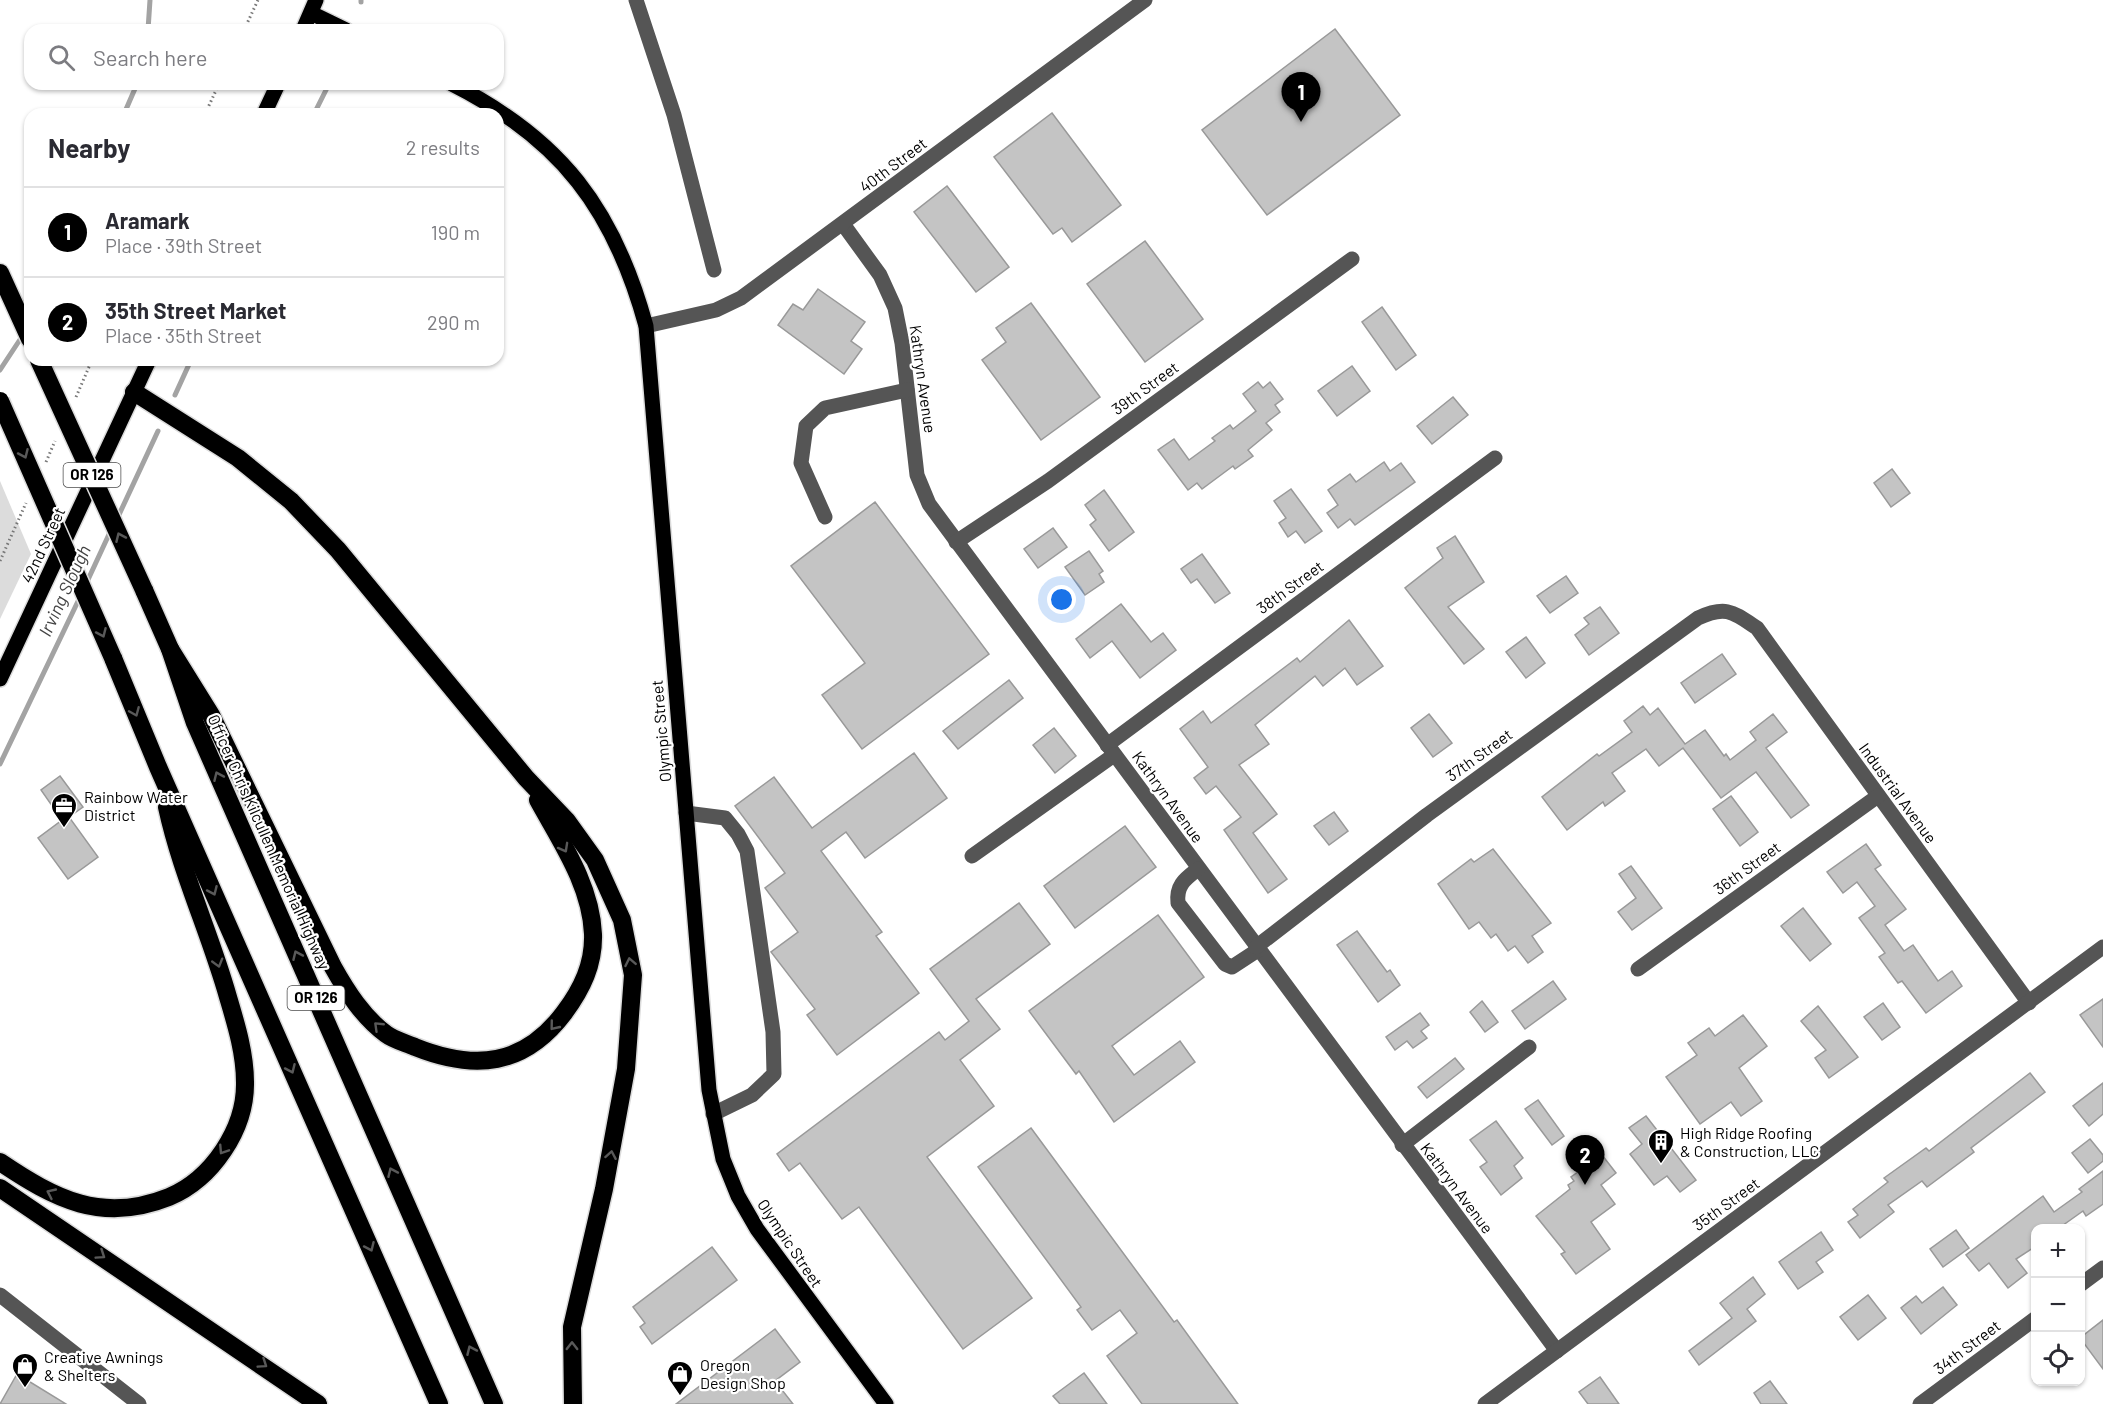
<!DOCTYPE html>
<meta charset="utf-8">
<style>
:root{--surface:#fff;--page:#f7f7f7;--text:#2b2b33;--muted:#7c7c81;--line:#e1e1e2;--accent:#000}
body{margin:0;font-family:Barlow,sans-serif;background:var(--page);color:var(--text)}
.controls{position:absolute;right:18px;bottom:18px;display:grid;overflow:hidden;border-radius:12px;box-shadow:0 2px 4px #0004}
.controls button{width:54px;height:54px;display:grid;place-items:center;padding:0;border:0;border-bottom:2px solid var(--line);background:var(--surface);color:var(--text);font:30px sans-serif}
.you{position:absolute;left:1062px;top:600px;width:21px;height:21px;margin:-15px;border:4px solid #fff;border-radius:50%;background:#1a73e8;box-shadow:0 0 0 9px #1a73e833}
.badge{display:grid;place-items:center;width:39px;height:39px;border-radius:50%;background:var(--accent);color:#fff;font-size:20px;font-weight:700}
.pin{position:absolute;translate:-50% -50px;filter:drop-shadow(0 2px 3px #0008)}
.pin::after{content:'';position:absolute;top:32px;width:21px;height:18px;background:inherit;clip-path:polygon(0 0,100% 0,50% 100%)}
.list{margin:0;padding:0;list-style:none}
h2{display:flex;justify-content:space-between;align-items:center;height:78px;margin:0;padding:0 24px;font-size:26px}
h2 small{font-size:20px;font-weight:400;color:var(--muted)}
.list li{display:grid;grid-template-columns:39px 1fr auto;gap:18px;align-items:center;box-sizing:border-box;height:90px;padding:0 24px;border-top:2px solid var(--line)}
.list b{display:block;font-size:22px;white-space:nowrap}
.list p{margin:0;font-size:20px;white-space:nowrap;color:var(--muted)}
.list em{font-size:20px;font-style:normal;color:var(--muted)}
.icon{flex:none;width:33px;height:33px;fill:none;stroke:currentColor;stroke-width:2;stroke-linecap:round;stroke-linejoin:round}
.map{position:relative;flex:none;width:2103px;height:1404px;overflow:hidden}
.search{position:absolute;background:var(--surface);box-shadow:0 2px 4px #0004;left:24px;top:24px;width:480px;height:66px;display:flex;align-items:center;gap:15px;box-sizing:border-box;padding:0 21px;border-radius:18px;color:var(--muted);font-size:22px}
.panel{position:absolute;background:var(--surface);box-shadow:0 2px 4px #0004;left:24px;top:108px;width:480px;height:258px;border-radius:18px}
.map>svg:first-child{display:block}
.green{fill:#dcdcdc}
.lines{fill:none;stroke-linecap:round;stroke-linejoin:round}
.stream{stroke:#a3a3a3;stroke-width:5}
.building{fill:#c4c4c4;stroke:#999;stroke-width:1.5}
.major-casing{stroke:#dbdbdb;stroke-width:18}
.highway-casing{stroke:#dbdbdb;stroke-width:21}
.path{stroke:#777;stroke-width:3;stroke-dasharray:1.5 3;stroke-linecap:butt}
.minor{stroke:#555;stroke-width:15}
.major{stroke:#000;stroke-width:15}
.highway{stroke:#000;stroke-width:18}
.highway-bridge-casing{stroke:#dbdbdb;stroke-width:21;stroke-linecap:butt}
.highway-bridge{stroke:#000;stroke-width:18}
.oneway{stroke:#595959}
.labels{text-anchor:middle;stroke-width:4.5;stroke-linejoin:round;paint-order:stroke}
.shield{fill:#fff;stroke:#4c4c4c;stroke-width:1.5}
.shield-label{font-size:15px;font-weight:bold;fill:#000}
.street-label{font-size:16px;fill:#000;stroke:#fff}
.poi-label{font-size:16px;fill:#000;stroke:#fff;text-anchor:start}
.water-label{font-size:18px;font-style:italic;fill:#444;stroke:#fff}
</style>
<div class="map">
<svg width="2103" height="1404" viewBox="0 0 2103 1404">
<rect width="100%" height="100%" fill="#fff"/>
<!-- green -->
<polygon class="green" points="0,481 31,554 0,619"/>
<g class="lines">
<!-- stream -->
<g class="stream">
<polyline points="361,2 361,0"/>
<polyline points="148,30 150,0"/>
<polyline points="124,114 137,84"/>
<polyline points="314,114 329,84"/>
<polyline points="0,370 23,335"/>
<polyline points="175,395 191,360"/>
<polyline points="117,519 158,431"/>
<polyline points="86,584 111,530"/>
<polyline points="0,764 81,595"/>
</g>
</g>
<!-- building -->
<g class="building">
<polygon points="1335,29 1400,115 1267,215 1202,130"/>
<polygon points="1052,113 1121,205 1072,242 1062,228 1053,234 994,157"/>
<polygon points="947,186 1009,267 976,292 914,212"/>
<polygon points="1145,241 1203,319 1145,362 1087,284"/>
<polygon points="818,289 865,322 851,341 862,349 844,374 778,325 793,304 803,310"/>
<polygon points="1031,303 1100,397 1041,440 982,360 1006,342 996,328"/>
<polygon points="1382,307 1416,355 1396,370 1362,322"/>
<polygon points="1352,366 1370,391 1337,416 1318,391"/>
<polygon points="1258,382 1263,388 1270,382 1283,399 1275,405 1280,412 1266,423 1272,430 1248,450 1253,456 1235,469 1233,466 1202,489 1197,483 1188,490 1158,450 1174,439 1189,460 1215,441 1212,438 1230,425 1233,429 1256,411 1243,394"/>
<polygon points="1453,397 1468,415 1432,444 1417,426"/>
<polygon points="1384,462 1390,471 1401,463 1415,482 1355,525 1350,519 1338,528 1327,513 1338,505 1328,490 1350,474 1356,482"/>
<polygon points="1892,469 1910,493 1891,507 1874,483"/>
<polygon points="1291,489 1322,531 1305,543 1296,531 1288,537 1279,523 1286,518 1274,501"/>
<polygon points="1104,490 1134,532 1109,551 1090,525 1096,520 1085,505"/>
<polygon points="875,502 989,654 862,749 822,695 865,663 791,566"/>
<polygon points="1053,528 1067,547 1038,568 1024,549"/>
<polygon points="1455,536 1484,582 1448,607 1484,649 1464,664 1405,588 1443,558 1437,548"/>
<polygon points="1089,551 1103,571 1099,574 1104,582 1085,595 1065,567"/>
<polygon points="1202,554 1230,593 1215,603 1197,579 1191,583 1181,569"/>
<polygon points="1566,576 1578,593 1550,613 1537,596"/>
<polygon points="1121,604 1151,642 1163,633 1176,650 1140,678 1112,641 1090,658 1076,639"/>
<polygon points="1600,607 1619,633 1589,655 1575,635 1589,624 1584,618"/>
<polygon points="1349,620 1383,666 1357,685 1345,668 1323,686 1315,676 1255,725 1269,744 1239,765 1277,814 1253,833 1287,879 1268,893 1224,830 1241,817 1216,786 1206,794 1194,778 1208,767 1180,729 1203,711 1211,723 1297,658 1300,662"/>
<polygon points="1526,637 1545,663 1526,678 1506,652"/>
<polygon points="1722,654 1736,674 1695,703 1681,683"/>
<polygon points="1009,680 1023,698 958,749 943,731"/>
<polygon points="1643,706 1650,715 1658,708 1685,744 1705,730 1724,756 1726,754 1730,760 1756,740 1750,732 1773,714 1787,732 1766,748 1809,805 1791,818 1756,772 1721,798 1683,748 1659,766 1646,749 1612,773 1625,791 1605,806 1603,802 1567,830 1542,797 1597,754 1599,756 1632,732 1624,721"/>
<polygon points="1429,714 1452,743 1433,757 1411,728"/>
<polygon points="1054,728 1076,756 1055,773 1033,745"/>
<polygon points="914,753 947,798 865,858 846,832 821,851 882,932 876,936 919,993 837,1055 807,1015 815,1009 771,952 798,932 765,888 785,873 735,806 774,777 812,828"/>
<polygon points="60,776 83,807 69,817 98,857 68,879 38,838 62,820 41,790"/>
<polygon points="1731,796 1758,832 1740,846 1713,809"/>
<polygon points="1334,812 1348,831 1329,845 1314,826"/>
<polygon points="1125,826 1156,867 1075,928 1044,886"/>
<polygon points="1866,844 1881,865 1875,869 1906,909 1885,925 1904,951 1913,945 1938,981 1952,971 1962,986 1926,1013 1902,981 1898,983 1879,957 1885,953 1859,918 1875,906 1857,882 1843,893 1827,872"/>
<polygon points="1493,849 1551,923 1532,936 1543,952 1528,963 1515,946 1508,951 1496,934 1491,938 1479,922 1469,929 1438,884 1471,859 1474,862"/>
<polygon points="1631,866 1662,908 1632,930 1618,912 1636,898 1619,874"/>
<polygon points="1019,903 1050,944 976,999 1000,1029 960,1060 994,1106 927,1157 1032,1298 963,1349 859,1207 842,1219 800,1163 789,1171 777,1154 939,1032 945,1040 969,1021 930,969"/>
<polygon points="1803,908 1831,944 1810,961 1781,926"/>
<polygon points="1158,915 1204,977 1112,1046 1134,1075 1180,1041 1195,1062 1114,1122 1079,1071 1076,1074 1029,1011"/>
<polygon points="1357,931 1387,972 1390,970 1400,985 1378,1002 1337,945"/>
<polygon points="1553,981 1566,999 1525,1029 1512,1011"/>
<polygon points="2103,999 2103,1047 2080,1015"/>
<polygon points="1482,1001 1498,1022 1485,1032 1470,1012"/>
<polygon points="1883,1003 1900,1027 1882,1040 1864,1017"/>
<polygon points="1818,1006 1858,1057 1829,1078 1815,1058 1826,1050 1801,1021"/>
<polygon points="1420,1013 1429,1025 1421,1031 1427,1038 1413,1048 1407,1041 1395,1050 1386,1037"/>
<polygon points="1743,1015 1767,1046 1739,1068 1762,1101 1741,1116 1731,1102 1700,1124 1666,1077 1697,1055 1688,1043 1709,1028 1715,1036"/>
<polygon points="1455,1058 1464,1069 1427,1098 1418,1087"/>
<polygon points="2030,1073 2045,1092 1971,1148 1974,1152 1927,1187 1922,1181 1888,1205 1894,1212 1860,1238 1848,1222 1858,1215 1853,1209 1888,1182 1884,1178 1926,1148 1929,1151"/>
<polygon points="2103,1083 2103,1114 2089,1126 2073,1106"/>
<polygon points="1538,1100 1564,1136 1552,1145 1525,1109"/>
<polygon points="1646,1116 1696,1180 1680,1192 1667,1176 1654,1185 1630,1154 1642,1144 1629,1128"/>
<polygon points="1496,1121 1523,1158 1514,1166 1522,1178 1501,1195 1480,1167 1487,1162 1470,1140"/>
<polygon points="1031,1128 1174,1322 1177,1320 1238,1404 1142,1404 1107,1356 1137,1333 1120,1310 1092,1330 1077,1310 1081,1307 978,1167"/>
<polygon points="2090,1139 2103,1155 2103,1161 2088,1173 2072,1153"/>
<polygon points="1602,1155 1616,1173 1601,1185 1615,1204 1591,1222 1610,1249 1576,1274 1561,1254 1565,1252 1536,1216 1570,1189 1568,1185 1574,1181 1571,1177"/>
<polygon points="2103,1171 2103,1204 2086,1216 2083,1211 2059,1228 2036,1228 2036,1246 2016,1259 2027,1273 2008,1288 1989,1263 1979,1271 1966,1255 2043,1196 2054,1212 2082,1192 2079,1189"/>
<polygon points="1956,1230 1969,1248 1943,1267 1930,1249"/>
<polygon points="1821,1232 1833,1250 1816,1262 1823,1272 1798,1289 1779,1262"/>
<polygon points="712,1247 737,1280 652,1344 640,1327 645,1323 633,1307"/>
<polygon points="1753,1277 1765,1294 1747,1309 1756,1321 1699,1365 1689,1351 1732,1318 1720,1303"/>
<polygon points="1943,1287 1957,1305 1921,1334 1901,1308 1916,1296 1922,1303"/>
<polygon points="1868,1295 1886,1318 1858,1340 1840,1317"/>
<polygon points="2103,1320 2103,1369 2080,1338"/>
<polygon points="775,1329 800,1362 775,1381 793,1404 676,1404"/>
<polygon points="1084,1373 1107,1404 1060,1404 1053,1396"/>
<polygon points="17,1374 66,1404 0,1404"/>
<polygon points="1600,1377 1619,1404 1588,1404 1579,1392"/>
<polygon points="1770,1381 1787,1404 1761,1404 1754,1393"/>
</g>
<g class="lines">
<defs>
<g id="major">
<polyline points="311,13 346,30"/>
<polyline points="303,30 316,0"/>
<path d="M 452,84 C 561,139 614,209 646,326 L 709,1090 L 723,1159 L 738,1196 L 757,1229 L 886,1404"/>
<polyline points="264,114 278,84"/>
<polyline points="0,679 149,360"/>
</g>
<g id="highway">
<polyline points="0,273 30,339"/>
<polyline points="134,392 238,458 291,501 338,550 526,778 567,821 595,860 622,920 633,975 626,1069 604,1189 572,1327 573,1404"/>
<polyline points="144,590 170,649 195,723 494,1404"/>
<path d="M 170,649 L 211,715 L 333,967 C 347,992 363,1017 386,1034 C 394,1040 406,1043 415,1047 C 475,1071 524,1066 564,1013 C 582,989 594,964 593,934 C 591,885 561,842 538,800"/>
<polyline points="113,658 158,767 439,1404"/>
<path d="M 0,1162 C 55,1199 102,1224 169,1197 C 212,1179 246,1129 245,1082 C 245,1053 236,1024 228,997 C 210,933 181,872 167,807"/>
<polyline points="0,1188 318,1404"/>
</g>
</defs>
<!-- major casing -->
<use href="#major" class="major-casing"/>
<!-- highway casing -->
<use href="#highway" class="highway-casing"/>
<!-- path -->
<g class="path">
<polyline points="244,30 258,0"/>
<polyline points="205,114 219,84"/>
<polyline points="76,397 92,360"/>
<polyline points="46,462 55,441"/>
<polyline points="0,561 26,503"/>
</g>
<!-- minor -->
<g class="minor">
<polyline points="636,0 674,115 714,270"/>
<polyline points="843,224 880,275 895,308 902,343 917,475 929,504 1557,1351"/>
<polyline points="646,326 716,310 741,298 1145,0"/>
<polyline points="825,517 801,463 806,426 825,408 907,390"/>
<polyline points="956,542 1048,481 1352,259"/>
<polyline points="1107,745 1495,458"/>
<polyline points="686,813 725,818 738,834 747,851 773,1032 774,1074 752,1095 713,1114"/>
<polyline points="972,856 1114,755"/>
<path d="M 1198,869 C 1185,879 1176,885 1178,903 L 1225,964 L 1232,967 L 1258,950"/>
<path d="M 1256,947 L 1427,815 L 1698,618 C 1726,605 1733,612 1757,628 L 2029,1003"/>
<polyline points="1638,969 1878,796"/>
<polyline points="1402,1145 1529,1047"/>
<polyline points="2080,1285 2103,1268"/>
<polyline points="0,1295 139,1404"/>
<polyline points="1485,1404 2103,947"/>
<polyline points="1920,1404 2036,1318"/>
</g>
<!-- major -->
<use href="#major" class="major"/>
<!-- highway -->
<use href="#highway" class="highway"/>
<defs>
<g id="highway-bridge">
<polyline points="39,360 144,590"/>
<polyline points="0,401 113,658"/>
</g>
</defs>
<!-- highway-bridge casing -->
<use href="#highway-bridge" class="highway-bridge-casing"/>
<!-- highway-bridge -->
<use href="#highway-bridge" class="highway-bridge"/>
</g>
<!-- one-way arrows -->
<defs><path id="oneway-chevron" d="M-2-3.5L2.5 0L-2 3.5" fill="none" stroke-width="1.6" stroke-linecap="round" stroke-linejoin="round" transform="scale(1.5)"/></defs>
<g class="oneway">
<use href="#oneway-chevron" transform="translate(24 454) rotate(66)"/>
<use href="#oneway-chevron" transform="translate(120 537) rotate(-114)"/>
<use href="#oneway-chevron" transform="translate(102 633) rotate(66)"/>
<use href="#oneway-chevron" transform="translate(135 712) rotate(67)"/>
<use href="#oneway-chevron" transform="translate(218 776) rotate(-114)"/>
<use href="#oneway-chevron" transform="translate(564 848) rotate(61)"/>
<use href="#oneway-chevron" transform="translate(213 891) rotate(66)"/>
<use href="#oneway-chevron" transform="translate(297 955) rotate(-114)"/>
<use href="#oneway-chevron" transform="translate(630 962) rotate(-101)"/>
<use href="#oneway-chevron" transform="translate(218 963) rotate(74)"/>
<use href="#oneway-chevron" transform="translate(378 1026) rotate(-136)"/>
<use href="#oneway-chevron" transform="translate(554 1026) rotate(129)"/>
<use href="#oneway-chevron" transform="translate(291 1069) rotate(66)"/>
<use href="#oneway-chevron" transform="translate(223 1150) rotate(123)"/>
<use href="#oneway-chevron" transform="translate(611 1155) rotate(-80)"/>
<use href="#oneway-chevron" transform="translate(392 1172) rotate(-114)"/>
<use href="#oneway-chevron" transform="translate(51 1193) rotate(-155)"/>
<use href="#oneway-chevron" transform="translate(370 1247) rotate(66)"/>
<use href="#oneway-chevron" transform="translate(101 1255) rotate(34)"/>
<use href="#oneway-chevron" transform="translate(572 1346) rotate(-90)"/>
<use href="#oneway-chevron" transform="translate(471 1350) rotate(-114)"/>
<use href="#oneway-chevron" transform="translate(263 1364) rotate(34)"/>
</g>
<!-- icons -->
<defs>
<symbol id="office-pin" viewBox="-11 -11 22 30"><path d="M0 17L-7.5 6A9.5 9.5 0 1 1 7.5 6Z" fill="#000" stroke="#fff"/><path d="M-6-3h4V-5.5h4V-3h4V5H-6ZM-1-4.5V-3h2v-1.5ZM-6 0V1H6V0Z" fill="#fff"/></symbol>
<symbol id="building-pin" viewBox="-11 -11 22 30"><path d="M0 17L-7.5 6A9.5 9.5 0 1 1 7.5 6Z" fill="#000" stroke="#fff"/><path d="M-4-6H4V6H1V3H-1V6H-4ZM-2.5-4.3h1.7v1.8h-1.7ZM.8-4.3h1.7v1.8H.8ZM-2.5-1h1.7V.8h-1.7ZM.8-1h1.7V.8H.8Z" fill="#fff"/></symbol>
<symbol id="shop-pin" viewBox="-11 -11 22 30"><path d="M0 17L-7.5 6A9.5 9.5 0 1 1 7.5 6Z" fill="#000" stroke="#fff"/><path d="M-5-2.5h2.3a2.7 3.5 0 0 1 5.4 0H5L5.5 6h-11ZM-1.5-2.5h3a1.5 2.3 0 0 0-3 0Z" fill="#fff"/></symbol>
</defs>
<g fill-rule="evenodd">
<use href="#office-pin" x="49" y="791" width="30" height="40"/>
<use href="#building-pin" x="1646" y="1127" width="30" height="40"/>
<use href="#shop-pin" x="10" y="1351" width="30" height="40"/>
<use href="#shop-pin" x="665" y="1359" width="30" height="40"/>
</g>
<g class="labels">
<!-- shield labels -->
<g class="shield">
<rect x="63.5" y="463" width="57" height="24" rx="4.5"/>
<rect x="287.5" y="986" width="57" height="24" rx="4.5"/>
</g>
<g class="shield-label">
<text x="92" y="480">OR 126</text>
<text x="316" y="1003">OR 126</text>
</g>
<!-- street labels -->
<g class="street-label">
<text transform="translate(893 165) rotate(-37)" y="6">40th Street</text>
<text transform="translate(923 379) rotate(82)" y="6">Kathryn Avenue</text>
<text transform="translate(1145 388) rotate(-36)" y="6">39th Street</text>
<text transform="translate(43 545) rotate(-65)" y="6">42nd Street</text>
<text transform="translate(1290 587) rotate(-36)" y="6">38th Street</text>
<text transform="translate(661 731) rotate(-95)" y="6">Olympic Street</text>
<text transform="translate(1479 755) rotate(-36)" y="6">37th Street</text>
<text transform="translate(1898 793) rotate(54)" y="6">Industrial Avenue</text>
<text transform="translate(1168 797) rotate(54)" y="6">Kathryn Avenue</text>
<text transform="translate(269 842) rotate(66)" y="6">Officer Chris Kilcullen Memorial Highway</text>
<text transform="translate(1747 868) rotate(-36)" y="6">36th Street</text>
<text transform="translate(1457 1188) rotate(53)" y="6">Kathryn Avenue</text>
<text transform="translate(1726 1204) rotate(-36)" y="6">35th Street</text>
<text transform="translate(790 1243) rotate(56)" y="6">Olympic Street</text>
<text transform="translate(1967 1347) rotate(-37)" y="6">34th Street</text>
</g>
<!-- poi labels -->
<g class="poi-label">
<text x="84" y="803">Rainbow Water<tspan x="84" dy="18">District</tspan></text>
<text x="1680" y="1139">High Ridge Roofing<tspan x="1680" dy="18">&amp; Construction, LLC</tspan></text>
<text x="44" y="1363">Creative Awnings<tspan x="44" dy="18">&amp; Shelters</tspan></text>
<text x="700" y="1371">Oregon<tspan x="700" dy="18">Design Shop</tspan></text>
</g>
<!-- water labels -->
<g class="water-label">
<text transform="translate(65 591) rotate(-65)" y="6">Irving Slough</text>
</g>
</g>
</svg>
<div class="controls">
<button>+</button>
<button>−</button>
<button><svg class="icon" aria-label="locate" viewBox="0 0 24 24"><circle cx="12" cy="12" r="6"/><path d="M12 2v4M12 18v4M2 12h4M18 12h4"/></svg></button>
</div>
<div class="you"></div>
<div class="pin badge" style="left:1301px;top:122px">1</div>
<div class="pin badge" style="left:1585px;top:1185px">2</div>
<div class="search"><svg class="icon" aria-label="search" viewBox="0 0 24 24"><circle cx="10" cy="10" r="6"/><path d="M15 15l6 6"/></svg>Search here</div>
<section class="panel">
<h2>Nearby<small>2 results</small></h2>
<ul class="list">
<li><span class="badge">1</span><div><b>Aramark</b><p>Place · 39th Street</p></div><em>190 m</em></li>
<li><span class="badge">2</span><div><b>35th Street Market</b><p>Place · 35th Street</p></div><em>290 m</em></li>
</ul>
</section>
</div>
